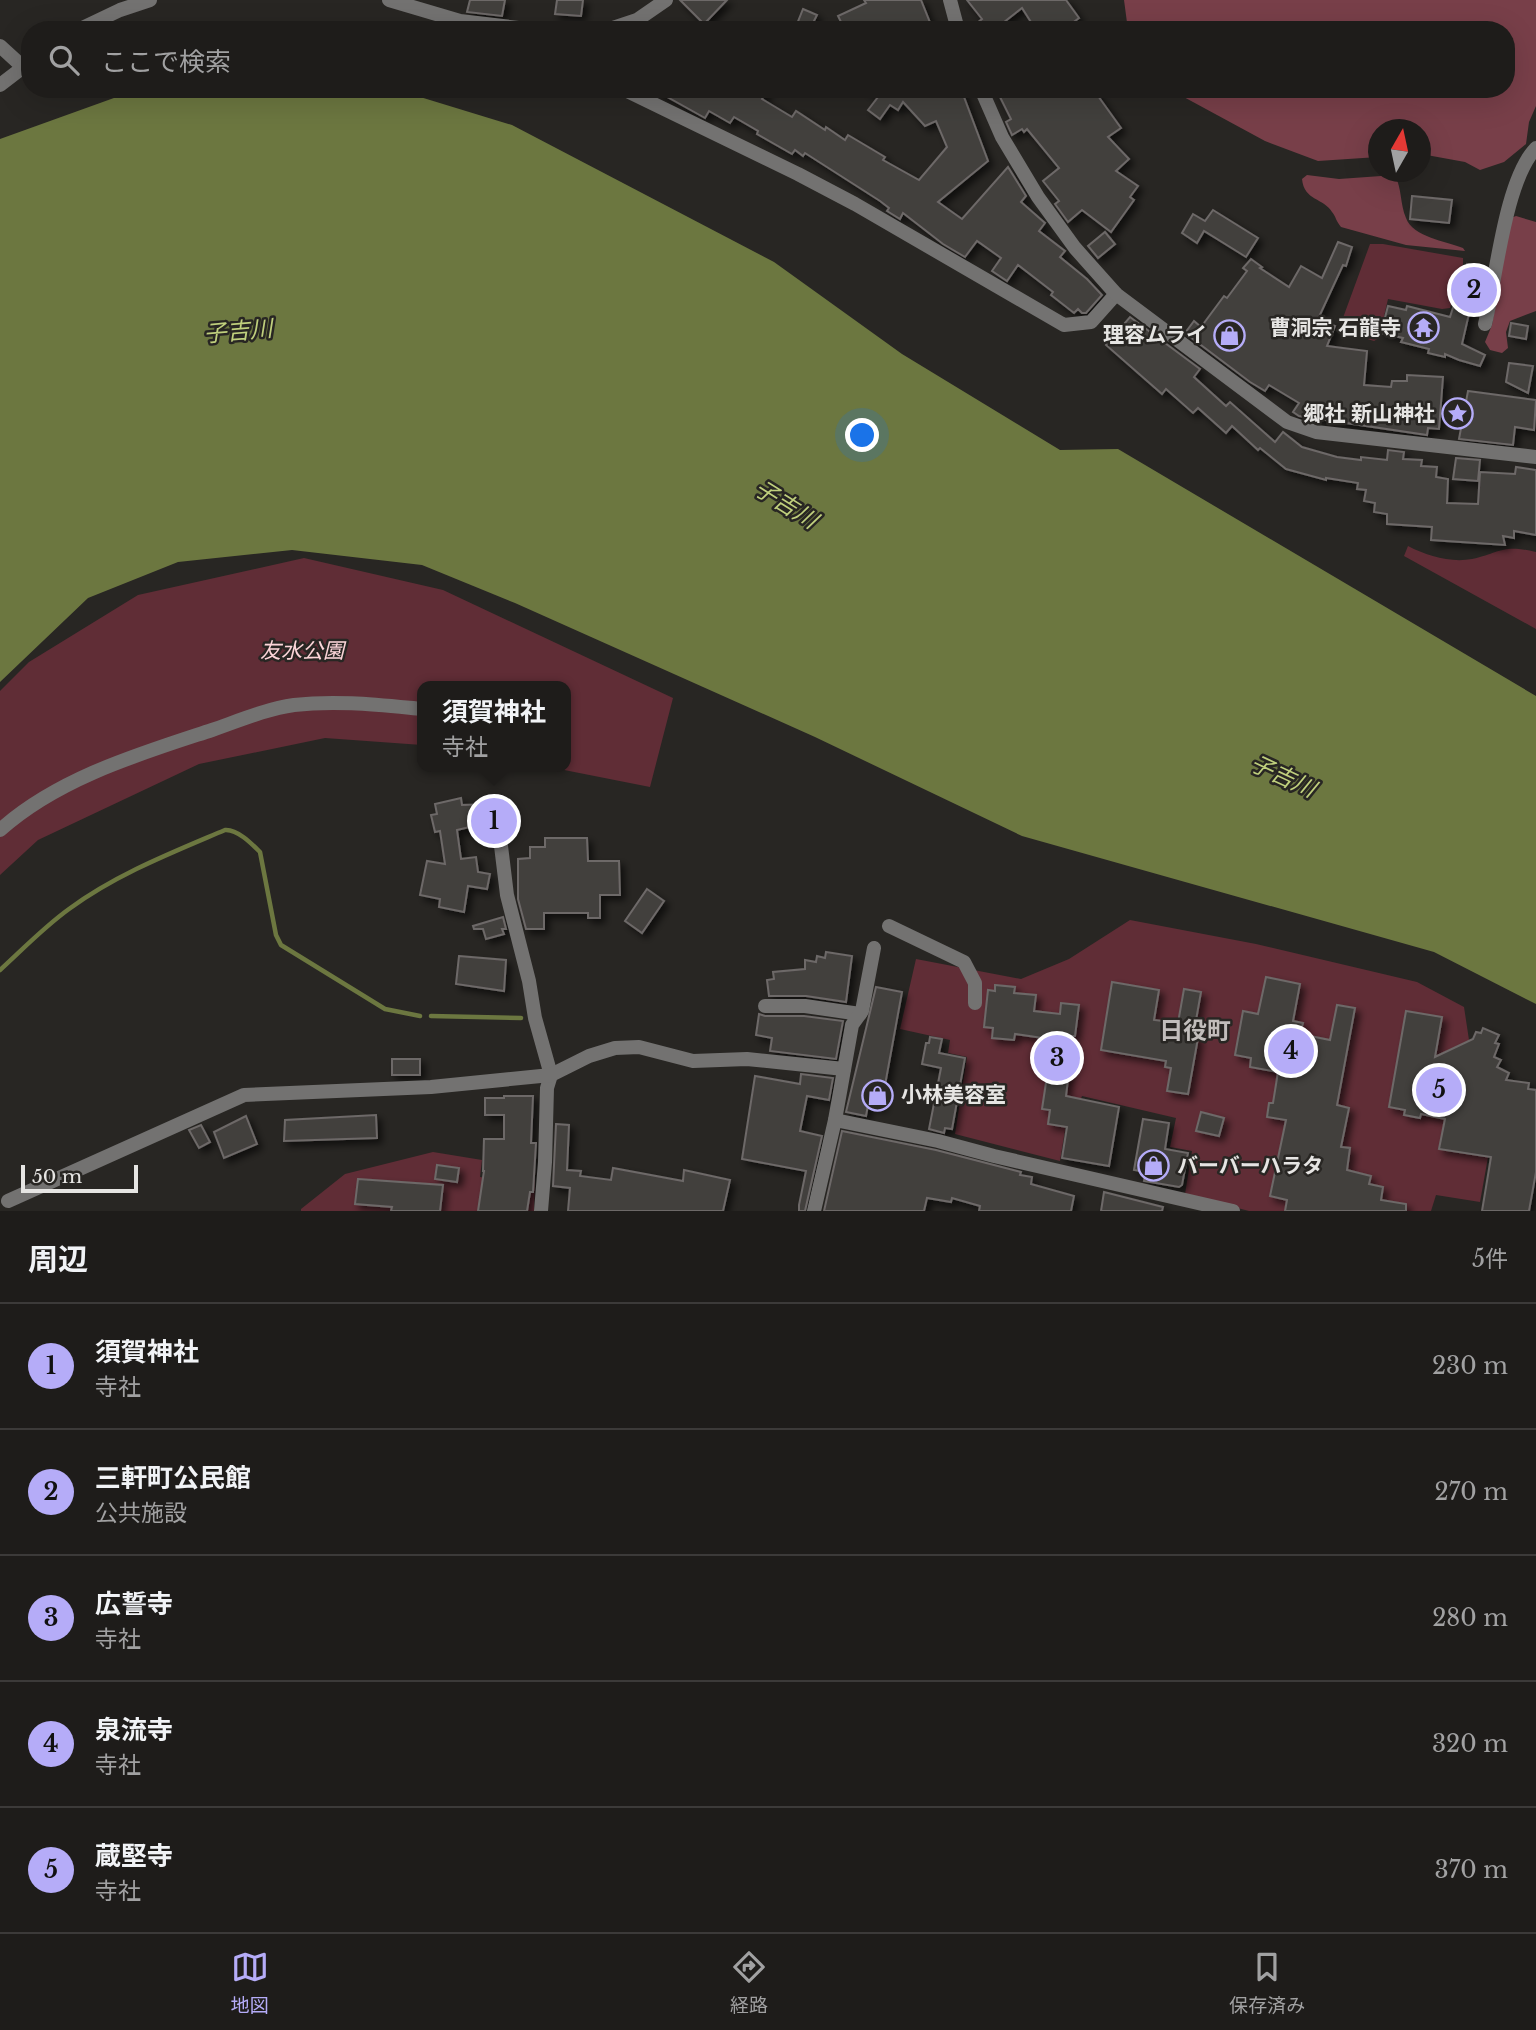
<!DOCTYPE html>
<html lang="ja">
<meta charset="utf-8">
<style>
:root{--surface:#1e1c1a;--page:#2b2927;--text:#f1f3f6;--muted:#a1a1a2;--line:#3c3a39;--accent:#b5acf8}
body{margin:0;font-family:"Libre Baskerville","Noto Sans JP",serif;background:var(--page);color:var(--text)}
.compass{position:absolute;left:1368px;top:119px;width:63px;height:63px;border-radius:50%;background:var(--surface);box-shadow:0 7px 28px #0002;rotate:9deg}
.scale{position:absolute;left:21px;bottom:18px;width:117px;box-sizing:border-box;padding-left:7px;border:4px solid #e6e5e3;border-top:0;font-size:19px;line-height:24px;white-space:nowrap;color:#e6e5e3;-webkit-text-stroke:5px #282623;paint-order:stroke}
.you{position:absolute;left:863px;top:436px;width:24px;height:24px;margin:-18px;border:5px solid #fff;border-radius:50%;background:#1a73e8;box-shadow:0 0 0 10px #1a73e833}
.badge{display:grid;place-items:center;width:46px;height:46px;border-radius:50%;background:var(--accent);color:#111;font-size:23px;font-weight:700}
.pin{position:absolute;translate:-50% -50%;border:4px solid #fff;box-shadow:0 2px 7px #0006}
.popup{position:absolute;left:417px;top:681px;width:154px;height:91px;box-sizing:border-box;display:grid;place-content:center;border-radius:14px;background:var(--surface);filter:drop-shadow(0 2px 5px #0005);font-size:23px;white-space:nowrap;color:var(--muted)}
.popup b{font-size:26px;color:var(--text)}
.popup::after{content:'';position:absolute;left:50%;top:100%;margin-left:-14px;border:14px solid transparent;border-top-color:var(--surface)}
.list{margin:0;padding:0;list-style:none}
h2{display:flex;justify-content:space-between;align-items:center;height:91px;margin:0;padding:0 28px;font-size:30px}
h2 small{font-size:23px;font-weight:400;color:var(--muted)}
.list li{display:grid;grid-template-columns:46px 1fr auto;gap:21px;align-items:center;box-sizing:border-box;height:126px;padding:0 28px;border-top:2px solid var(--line)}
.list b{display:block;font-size:26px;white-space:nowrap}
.list p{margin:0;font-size:23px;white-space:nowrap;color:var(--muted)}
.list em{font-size:23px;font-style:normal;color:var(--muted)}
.icon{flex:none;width:38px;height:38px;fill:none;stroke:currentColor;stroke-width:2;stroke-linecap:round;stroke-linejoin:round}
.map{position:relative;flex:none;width:1536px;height:1211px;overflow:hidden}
.search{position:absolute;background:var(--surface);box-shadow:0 7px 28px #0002;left:21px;right:21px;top:21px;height:77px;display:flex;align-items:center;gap:18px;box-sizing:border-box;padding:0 24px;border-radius:28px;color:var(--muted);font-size:26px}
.sheet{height:721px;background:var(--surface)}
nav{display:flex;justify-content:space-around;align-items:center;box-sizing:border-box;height:98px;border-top:2px solid var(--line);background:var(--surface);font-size:19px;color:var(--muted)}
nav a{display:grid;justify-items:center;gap:4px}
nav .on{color:var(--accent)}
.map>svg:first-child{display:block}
.green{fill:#602d36}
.forest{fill:#783f49}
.water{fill:#6c7740}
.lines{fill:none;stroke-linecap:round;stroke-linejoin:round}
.stream{stroke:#6c7740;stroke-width:4.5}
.building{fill:#433f3e;stroke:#6d6968;stroke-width:2;filter:url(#shadow)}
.minor{stroke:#737271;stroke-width:14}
.tertiary{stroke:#737271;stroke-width:14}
.labels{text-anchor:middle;stroke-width:5;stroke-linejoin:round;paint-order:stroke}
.poi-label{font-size:21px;font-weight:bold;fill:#e6e5e3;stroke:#282623;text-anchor:end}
.park-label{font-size:21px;font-style:italic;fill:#fcd5d9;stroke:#282623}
.water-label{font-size:23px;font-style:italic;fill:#c0d07d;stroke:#282623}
.quarter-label{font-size:24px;font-weight:bold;fill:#c1bdbb;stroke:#282623}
</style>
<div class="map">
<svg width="1536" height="1211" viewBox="0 0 1536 1211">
<defs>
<filter id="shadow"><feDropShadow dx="4.5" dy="4.5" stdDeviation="3.5" flood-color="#0009"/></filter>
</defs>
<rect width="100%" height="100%" fill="#282623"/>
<!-- green -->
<g class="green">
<polygon points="1370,244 1383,244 1463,258 1463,264 1450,308 1442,309 1388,299 1379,338 1374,341 1341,331 1340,326"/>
<path d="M 1408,546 C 1427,556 1451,563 1472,559 C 1502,552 1502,544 1536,552 L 1536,629 L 1404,556 Z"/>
<polygon points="304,558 443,590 673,698 650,787 549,767 566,767 566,686 422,686 422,745 325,738 199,764 38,840 0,875 0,691 29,662 138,595"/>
<polygon points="1130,920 1256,944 1417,982 1464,1007 1471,1053 1495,1118 1480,1202 1436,1195 1431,1211 1249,1211 1185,1194 1192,1151 1170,1147 1176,1118 1082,1096 1072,1124 1066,1124 1060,1161 955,1134 967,1057 948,1053 950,1040 900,1029 916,959 1021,979 1069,959"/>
<polygon points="433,1152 482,1160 480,1177 535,1180 534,1211 301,1211 301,1209 345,1174"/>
</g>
<!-- forest -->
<g class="forest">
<polygon points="1124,0 1536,0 1536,106 1529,122 1526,144 1504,162 1480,170 1465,162 1421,154 1420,130 1378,130 1378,157 1318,161 1265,141 1169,89 1506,89 1506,30 1128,30"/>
<path d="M 1307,175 L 1339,179 L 1395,175 C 1402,189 1400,204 1406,218 C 1413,237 1445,241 1463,248 L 1465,251 L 1406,245 L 1341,227 C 1336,221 1336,217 1332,212 C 1324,198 1304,201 1302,179 Z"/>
<polygon points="1516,216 1536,222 1536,311 1510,321 1506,332 1508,348 1502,353 1490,350 1485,342 1492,325 1511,218"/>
</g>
<!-- water -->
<polygon class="water" points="151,89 394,89 512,125 774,262 902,354 1060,450 1118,449 1536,696 1536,1004 1434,952 1022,836 815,737 515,603 422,565 292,550 178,562 88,598 0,682 0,139 125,94"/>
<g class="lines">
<!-- stream -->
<g class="stream">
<path d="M 0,970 C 22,950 44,927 69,909 C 117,874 171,853 225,830 C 237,829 251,843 260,852 L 276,935 L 281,945 L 385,1009 L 420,1016"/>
<polyline points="431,1016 521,1018"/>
</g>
</g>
<!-- building -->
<g class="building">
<polygon points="470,0 505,0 502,16 467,12"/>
<polygon points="557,0 583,0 581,16 555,14"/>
<polygon points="680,0 727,0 704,24"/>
<polygon points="864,0 921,0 933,30 864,30 862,24 845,30 838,16 866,3"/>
<polygon points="967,0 1066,0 1079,18 1063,30 1057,24 1048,30 1036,30 1022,8 994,30 968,30 982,19"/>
<polygon points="803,9 817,15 810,29 797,24"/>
<polygon points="653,89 698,89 708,95 712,89 768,89 762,99 792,117 796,111 825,130 826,127 845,140 848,135 885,157 883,160 919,180 947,147 936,121 925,126 903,102 898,110 890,105 880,119 868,110 878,97 865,89 961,89 988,161 938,202 962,219 1008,167 1026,196 1021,202 1045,223 1039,231 1065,251 1060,257 1087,279 1102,295 1086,313 1082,313 1078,309 1074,313 1051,295 1053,292 1018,265 1007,281 992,271 1001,258 977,241 965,257 943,244 903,213 900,219 887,211 889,208 880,201 805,153 803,156 795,150 792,154 757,134 758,131 734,117 730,123 709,111 705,118"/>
<polygon points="996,89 1093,89 1121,128 1108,137 1129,159 1116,171 1138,186 1130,197 1134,200 1111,232 1082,210 1068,222 1055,204 1059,201 1043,181 1059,168 1027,129 1024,132 1022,129 1012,135 1006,122 1011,119"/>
<polygon points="1412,196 1452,200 1449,223 1410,219"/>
<polygon points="1213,210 1258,238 1246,257 1204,231 1197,243 1182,233 1193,214 1205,221"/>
<polygon points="1105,232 1115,244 1098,258 1088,246"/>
<polygon points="1338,242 1352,247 1346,266 1343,265 1318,319 1335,326 1327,346 1367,351 1364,385 1391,387 1392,381 1407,381 1407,375 1443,377 1439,429 1428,428 1427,435 1299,416 1293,412 1299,403 1269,385 1265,391 1250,382 1185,333 1194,321 1201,327 1224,296 1227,298 1247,271 1243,268 1251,259 1262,267 1260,268 1289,287 1301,266 1322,278"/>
<polygon points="1467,264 1486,269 1479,307 1471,305 1462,344 1485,355 1480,366 1459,360 1445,354 1445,357 1428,353 1429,349 1401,342 1403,338 1381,333 1388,306 1406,310 1407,306 1450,317"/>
<polygon points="1130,317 1200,369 1194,377 1226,406 1230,402 1275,442 1283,432 1302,447 1337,457 1361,460 1361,457 1387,460 1388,450 1404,452 1403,459 1422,460 1421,466 1437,467 1436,477 1448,479 1447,503 1478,504 1480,472 1515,474 1516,467 1536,470 1536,535 1514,531 1514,538 1503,536 1505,545 1476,543 1431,540 1432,527 1387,524 1387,514 1374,512 1375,503 1364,501 1366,490 1357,489 1358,483 1326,478 1326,480 1286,469 1260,448 1258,450 1232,426 1226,433 1198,408 1193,413 1166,389 1162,394 1106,345"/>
<polygon points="1511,323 1528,326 1526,339 1509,336"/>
<polygon points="1509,363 1533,366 1528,393 1506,382"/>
<polygon points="1468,391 1536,400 1534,430 1515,427 1513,445 1459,439"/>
<polygon points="1456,458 1480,460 1478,481 1453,479"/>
<polygon points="461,798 462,805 493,804 494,812 506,811 507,830 482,832 482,824 457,830 461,859 476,857 478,872 490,874 487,889 468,886 464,912 439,907 440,899 420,895 427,861 445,864 440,831 435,832 431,815 437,814 435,804"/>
<polygon points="545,838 587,838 588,861 619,861 620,895 600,895 600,918 588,918 588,913 544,913 544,929 526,929 518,899 518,859 530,858 530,847 545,847"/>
<polygon points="647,889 664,901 642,933 625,921"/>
<polygon points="503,917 506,929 502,929 504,934 486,939 483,929 474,929 473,926"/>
<polygon points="826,952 852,956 846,1002 806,996 769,996 767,980 774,979 773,972 805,969 805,960 816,962 817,956 825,958"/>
<polygon points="459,956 506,960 504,991 456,984"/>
<polygon points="1266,977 1300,984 1293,1021 1303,1023 1300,1034 1330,1040 1337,1005 1355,1008 1337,1105 1349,1108 1341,1147 1350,1148 1347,1170 1371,1176 1369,1184 1383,1187 1381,1200 1406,1204 1406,1211 1285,1211 1287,1200 1270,1196 1286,1120 1267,1117 1269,1103 1273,1103 1278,1072 1250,1067 1251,1058 1235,1055 1243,1011 1258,1014"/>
<polygon points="1112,982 1159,990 1154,1020 1178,1023 1184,989 1201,992 1193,1037 1198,1038 1188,1094 1167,1091 1171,1068 1165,1067 1166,1061 1101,1050"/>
<polygon points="995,985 1015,987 1014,993 1036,995 1034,1011 1060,1014 1061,1003 1079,1005 1075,1036 1069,1036 1065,1070 1069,1071 1066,1096 1119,1107 1109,1166 1062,1158 1067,1127 1048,1124 1050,1110 1042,1109 1051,1050 1048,1050 1050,1039 1015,1034 1014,1040 992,1038 993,1028 984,1027 988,990 995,991"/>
<polygon points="876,987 902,992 881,1107 868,1105 866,1116 846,1112"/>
<polygon points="1406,1011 1442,1017 1435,1057 1473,1039 1476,1032 1481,1033 1483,1028 1499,1035 1495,1043 1499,1044 1494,1057 1501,1060 1497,1067 1509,1073 1506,1080 1529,1083 1528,1089 1536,1090 1536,1172 1529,1211 1482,1211 1491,1157 1439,1149 1445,1119 1421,1114 1420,1118 1404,1115 1405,1110 1389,1107"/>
<polygon points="759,1014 765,1016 804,1016 843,1021 836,1059 770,1051 772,1038 756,1035"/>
<polygon points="930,1037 942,1039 939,1053 965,1058 952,1129 945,1128 944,1133 929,1129 941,1068 922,1064 926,1043 929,1043"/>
<rect x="392" y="1059" width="28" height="16"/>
<polygon points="801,1074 833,1078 829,1100 807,1096 800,1131 822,1136 805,1211 799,1211 799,1205 806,1171 742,1159 755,1076 800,1084"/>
<polygon points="504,1096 533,1096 531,1143 536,1143 533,1192 530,1192 527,1211 478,1211 484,1171 483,1171 484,1139 504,1139 504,1115 485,1115 485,1098 504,1098"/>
<polygon points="1201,1112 1224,1118 1219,1136 1196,1131"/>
<polygon points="376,1115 377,1138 284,1141 285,1120"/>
<polygon points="246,1116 257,1144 224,1158 214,1132"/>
<polygon points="1143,1119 1169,1123 1165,1149 1188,1153 1182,1185 1179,1187 1144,1181 1146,1172 1134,1170"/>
<polygon points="556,1124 569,1125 567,1170 581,1171 580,1176 611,1180 613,1168 683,1181 684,1170 730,1180 723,1211 568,1211 570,1188 553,1186"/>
<polygon points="201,1125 210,1142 199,1148 189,1130"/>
<polygon points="842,1131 936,1150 1021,1172 1020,1175 1032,1177 1031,1184 1074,1196 1071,1211 979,1211 980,1206 952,1198 951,1202 927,1198 924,1211 824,1211"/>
<polygon points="437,1165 459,1168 457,1182 435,1179"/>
<polygon points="358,1179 443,1185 440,1211 391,1211 392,1207 355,1204"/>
<polygon points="1104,1192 1163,1207 1162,1211 1101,1211"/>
</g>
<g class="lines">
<!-- minor -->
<g class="minor">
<polyline points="389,0 460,21 536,30"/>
<polyline points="78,30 120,10 150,0"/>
<polyline points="607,30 637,20 666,0"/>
<polyline points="0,46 23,67"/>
<polyline points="0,85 30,62"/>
<polyline points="623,89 798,174 855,204 1064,325 1091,322 1116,294"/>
<path d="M 1485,324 C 1496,279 1505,180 1536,148"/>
<path d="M 0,830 C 58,778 139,754 212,730 C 238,721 266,709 294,705 C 337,700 379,705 422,709"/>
<polyline points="501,846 507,895 529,981 535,1018 551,1075 547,1088 545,1162 541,1211"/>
<polyline points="889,926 964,962 975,983 975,1003"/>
<polyline points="765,1006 805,1006 860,1014"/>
<polyline points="835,1120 938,1141 994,1156 1233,1211"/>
<polyline points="8,1201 244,1095 431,1087 551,1075 589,1056 615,1048 639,1047 693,1061 747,1059 844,1069"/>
<polyline points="814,1211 835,1120 852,1025 862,1011 874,948"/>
</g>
<!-- tertiary -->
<g class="tertiary">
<polyline points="950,0 958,30"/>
<polyline points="981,89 1002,137 1038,197 1075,248 1116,294 1287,422 1316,432 1536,457"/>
</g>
</g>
<!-- icons -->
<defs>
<symbol id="temple-ring" viewBox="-11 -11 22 22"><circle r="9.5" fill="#282623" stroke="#b5acf8" stroke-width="1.5"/><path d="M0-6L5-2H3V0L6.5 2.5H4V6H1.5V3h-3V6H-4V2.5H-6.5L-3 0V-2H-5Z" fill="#b5acf8"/></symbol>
<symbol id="shop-ring" viewBox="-11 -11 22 22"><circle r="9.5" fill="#282623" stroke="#b5acf8" stroke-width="1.5"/><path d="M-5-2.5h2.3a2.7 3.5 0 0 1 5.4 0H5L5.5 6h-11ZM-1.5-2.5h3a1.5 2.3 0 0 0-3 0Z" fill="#b5acf8"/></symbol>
<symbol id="sight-ring" viewBox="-11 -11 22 22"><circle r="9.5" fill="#282623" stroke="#b5acf8" stroke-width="1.5"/><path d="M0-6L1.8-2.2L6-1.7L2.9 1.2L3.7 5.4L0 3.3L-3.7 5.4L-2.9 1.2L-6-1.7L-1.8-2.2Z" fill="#b5acf8"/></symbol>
</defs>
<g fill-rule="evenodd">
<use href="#temple-ring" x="1406" y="310" width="35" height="35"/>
<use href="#shop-ring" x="1212" y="318" width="35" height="35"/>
<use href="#sight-ring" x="1440" y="396" width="35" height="35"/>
<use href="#shop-ring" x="860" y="1078" width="35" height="35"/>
<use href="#shop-ring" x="1136" y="1148" width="35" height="35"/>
</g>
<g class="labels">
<!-- poi labels -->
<g class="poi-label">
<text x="1401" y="335">曹洞宗 石龍寺</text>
<text x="1207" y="342">理容ムライ</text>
<text x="1435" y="421">郷社 新山神社</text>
<text x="901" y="1102" text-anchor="start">小林美容室</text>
<text x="1177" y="1173" text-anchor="start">バーバーハラタ</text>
</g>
<!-- park labels -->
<g class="park-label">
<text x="302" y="658">友水公園</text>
</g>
<!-- water labels -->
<g class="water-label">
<text transform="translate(238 331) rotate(-5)" y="8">子吉川</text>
<text transform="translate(786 504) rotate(32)" y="8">子吉川</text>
<text transform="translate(1283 776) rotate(25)" y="8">子吉川</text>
</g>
<!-- quarter labels -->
<g class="quarter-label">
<text x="1195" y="1039">日役町</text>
</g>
</g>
</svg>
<svg class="compass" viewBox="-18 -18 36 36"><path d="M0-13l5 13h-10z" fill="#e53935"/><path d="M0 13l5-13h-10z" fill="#a1a1a2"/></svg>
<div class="scale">50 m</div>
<div class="you"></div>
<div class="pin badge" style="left:494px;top:821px">1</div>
<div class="popup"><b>須賀神社</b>寺社</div>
<div class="pin badge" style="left:1474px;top:290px">2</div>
<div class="pin badge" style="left:1057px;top:1058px">3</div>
<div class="pin badge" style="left:1291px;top:1051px">4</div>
<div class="pin badge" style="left:1439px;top:1090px">5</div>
<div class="search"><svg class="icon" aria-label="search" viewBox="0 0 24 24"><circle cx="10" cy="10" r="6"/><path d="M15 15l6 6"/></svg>ここで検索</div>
</div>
<section class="sheet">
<h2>周辺<small>5件</small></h2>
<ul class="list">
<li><span class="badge">1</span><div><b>須賀神社</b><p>寺社</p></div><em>230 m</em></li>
<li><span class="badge">2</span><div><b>三軒町公民館</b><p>公共施設</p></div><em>270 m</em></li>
<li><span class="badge">3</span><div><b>広誓寺</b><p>寺社</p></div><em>280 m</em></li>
<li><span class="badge">4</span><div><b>泉流寺</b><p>寺社</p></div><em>320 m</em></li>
<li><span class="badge">5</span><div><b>蔵堅寺</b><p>寺社</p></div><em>370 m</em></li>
</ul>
</section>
<nav>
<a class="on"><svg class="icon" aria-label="map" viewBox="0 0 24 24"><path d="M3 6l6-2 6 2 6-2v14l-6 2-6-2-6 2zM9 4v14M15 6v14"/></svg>地図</a>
<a><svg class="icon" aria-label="directions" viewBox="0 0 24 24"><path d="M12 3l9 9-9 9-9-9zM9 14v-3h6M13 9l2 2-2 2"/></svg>経路</a>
<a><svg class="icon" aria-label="saved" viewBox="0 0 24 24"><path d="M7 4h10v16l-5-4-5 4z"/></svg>保存済み</a>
</nav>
